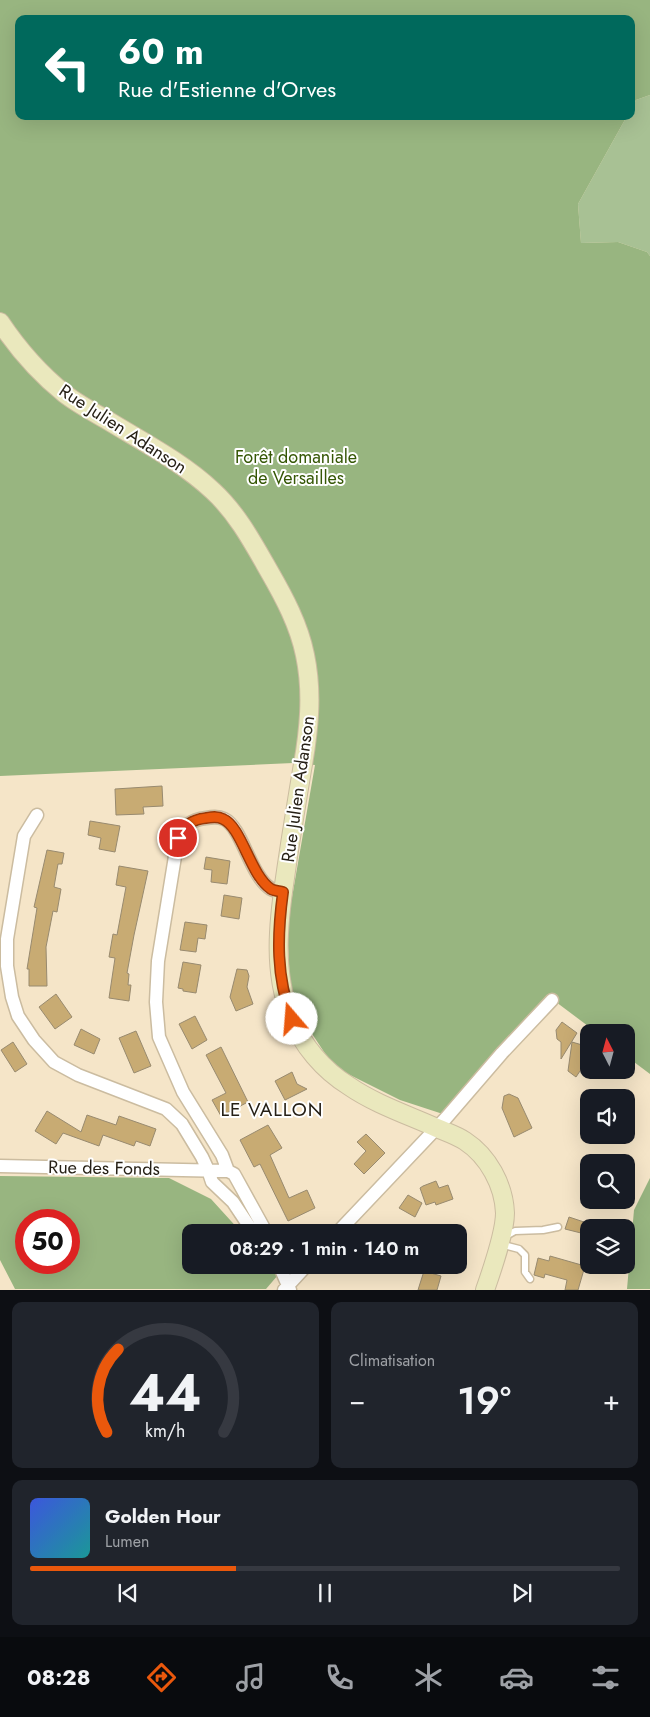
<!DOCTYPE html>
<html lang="fr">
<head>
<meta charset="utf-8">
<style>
  :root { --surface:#171b24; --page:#20242c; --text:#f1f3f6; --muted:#9ea1a6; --line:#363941; --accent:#ea580c }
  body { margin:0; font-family:Jost,sans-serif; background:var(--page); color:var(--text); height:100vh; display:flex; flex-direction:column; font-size:19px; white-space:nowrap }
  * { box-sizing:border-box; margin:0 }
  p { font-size:16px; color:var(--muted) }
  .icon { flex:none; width:28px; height:28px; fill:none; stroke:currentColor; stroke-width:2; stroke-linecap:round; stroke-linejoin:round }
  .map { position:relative; height:1290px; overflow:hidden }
  .panel { display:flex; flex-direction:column; gap:12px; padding:12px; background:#0d0f14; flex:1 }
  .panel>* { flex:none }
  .banner { position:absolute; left:15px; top:15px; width:620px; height:105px; border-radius:10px; box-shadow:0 5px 20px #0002; background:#00695c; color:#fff; overflow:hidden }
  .needle { width:32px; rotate:354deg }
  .controls { position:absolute; left:580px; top:1024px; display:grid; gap:10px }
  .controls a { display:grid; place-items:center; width:55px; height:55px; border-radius:10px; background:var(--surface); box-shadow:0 5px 20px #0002; font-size:25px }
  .speed { position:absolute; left:15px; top:1209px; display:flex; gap:10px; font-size:25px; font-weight:700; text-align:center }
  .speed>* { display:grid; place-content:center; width:65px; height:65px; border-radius:50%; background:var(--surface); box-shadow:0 5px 20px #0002; line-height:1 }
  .speed .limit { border:8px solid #d22; background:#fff; color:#111 }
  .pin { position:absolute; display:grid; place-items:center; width:42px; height:42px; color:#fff; margin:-21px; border:2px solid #fff; border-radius:50%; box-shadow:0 1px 5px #0007 }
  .me { position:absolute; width:55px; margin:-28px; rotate:342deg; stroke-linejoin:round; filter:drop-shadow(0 0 4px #0008) }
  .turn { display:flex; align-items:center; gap:18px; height:105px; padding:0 20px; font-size:22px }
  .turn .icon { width:65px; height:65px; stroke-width:2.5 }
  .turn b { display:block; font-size:35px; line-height:42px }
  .big { font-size:38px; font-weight:600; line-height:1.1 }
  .panel .tile { flex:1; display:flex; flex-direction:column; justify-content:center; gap:8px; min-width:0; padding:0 18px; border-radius:10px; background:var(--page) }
  .panel .dial { align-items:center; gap:0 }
  .dial svg { height:130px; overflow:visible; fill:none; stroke:var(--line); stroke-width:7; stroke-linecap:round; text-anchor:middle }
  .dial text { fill:var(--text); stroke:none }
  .song { display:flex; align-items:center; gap:15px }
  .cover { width:60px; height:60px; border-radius:8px; background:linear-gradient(135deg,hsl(230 70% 55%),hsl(180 70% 35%)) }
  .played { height:5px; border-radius:2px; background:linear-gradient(90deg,var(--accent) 35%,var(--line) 35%) }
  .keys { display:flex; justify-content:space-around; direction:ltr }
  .heat { display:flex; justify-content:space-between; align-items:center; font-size:28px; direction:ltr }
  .panel .tiles { flex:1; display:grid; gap:12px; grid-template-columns:1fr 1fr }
  .tile:last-child { grid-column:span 2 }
  .trip { position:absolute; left:182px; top:1224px; width:285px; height:50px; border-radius:10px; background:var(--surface); box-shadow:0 5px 20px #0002; font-weight:600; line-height:50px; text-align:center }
  .dock { display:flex; height:80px; justify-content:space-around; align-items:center; background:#090b0e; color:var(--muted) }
  .dock .icon { width:35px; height:35px }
  .dock .selected { color:var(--accent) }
  .dock b { font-size:22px; color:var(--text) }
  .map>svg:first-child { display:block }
  .green { fill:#a8c194 }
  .forest { fill:#98b580; fill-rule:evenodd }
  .building { fill:#c8ab73; stroke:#988a6f }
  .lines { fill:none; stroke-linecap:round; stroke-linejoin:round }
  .lane-casing { stroke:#cbbca0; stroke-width:9 }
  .street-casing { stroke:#cbbca0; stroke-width:15 }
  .secondary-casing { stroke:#cbbca0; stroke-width:20 }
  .lane { stroke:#fff; stroke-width:6 }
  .street { stroke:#fff; stroke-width:12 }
  .secondary { stroke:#eae8bd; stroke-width:18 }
  .route-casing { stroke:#983908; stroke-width:12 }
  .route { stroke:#ea580c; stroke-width:9 }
  .labels { text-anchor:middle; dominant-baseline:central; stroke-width:4; stroke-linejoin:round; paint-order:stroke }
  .street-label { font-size:18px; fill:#262016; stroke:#fff }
  .park-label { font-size:18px; fill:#355705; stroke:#fff }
  .neighbourhood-label { font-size:19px; letter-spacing:1px; fill:#262016; stroke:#fff }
</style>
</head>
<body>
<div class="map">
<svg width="650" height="1290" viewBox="0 0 650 1290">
  <rect width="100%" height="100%" fill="#f5e5c8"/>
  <path class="green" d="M 650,95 L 650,256 L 647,252 L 618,242 L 581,243 L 578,204 L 627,116 L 631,116 L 631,109 L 636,100 Z"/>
  <path class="forest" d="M 0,0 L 650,0 L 650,95 L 636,100 L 631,109 L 631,19 L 19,19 L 19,116 L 627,116 L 578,204 L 581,243 L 618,242 L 647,252 L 650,256 L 650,1074 L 626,1056 L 626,1032 L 596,1032 L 548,996 L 449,1116 L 400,1100 L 334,1067 L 291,1002 L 287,926 L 315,765 L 293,763 L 0,776 Z
    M 0,1176 L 169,1178 L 211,1199 L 241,1232 L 191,1232 L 191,1265 L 269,1265 L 278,1275 L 266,1289 L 15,1289 L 0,1260 ZM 26,1220 L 69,1220 L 69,1262 L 26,1262 Z
    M 650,1178 L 650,1289 L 627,1289 L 634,1210 Z"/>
  <path class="building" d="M 162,786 L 163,806 L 143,807 L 144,814 L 116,815 L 115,789 Z
    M 90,821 L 120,826 L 115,852 L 99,849 L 101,838 L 88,835 Z
    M 47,850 L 64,853 L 62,864 L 58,864 L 54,887 L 61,889 L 57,912 L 53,911 L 46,947 L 47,986 L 29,986 L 29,969 L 27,969 L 37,908 L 34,907 Z
    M 206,857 L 230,861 L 227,884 L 211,882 L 212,870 L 204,869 Z
    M 119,866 L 148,871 L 134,935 L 127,973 L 129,974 L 128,985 L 131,985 L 129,1001 L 109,998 L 115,958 L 109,957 L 113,934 L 117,935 L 126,887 L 116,885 Z
    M 224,895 L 242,898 L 239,919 L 221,916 Z
    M 185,922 L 207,925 L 205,939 L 198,938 L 196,952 L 180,950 Z
    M 183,962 L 201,965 L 196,993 L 183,991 L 183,989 L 178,988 Z
    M 237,969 L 247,970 L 249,976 L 247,987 L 253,1004 L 236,1011 L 230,997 Z
    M 56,994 L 72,1017 L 55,1029 L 39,1007 Z
    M 195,1016 L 207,1040 L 192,1049 L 179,1024 Z
    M 562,1022 L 577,1033 L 561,1059 L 561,1042 L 557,1039 L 556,1030 Z
    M 81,1029 L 100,1039 L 94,1054 L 74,1045 Z
    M 136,1031 L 151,1066 L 134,1073 L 119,1038 Z
    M 13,1042 L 27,1064 L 15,1072 L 1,1050 Z
    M 572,1042 L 589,1047 L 589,1067 L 580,1071 L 576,1077 L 568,1071 Z
    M 221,1047 L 248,1102 L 221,1116 L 212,1100 L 226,1093 L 206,1055 Z
    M 292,1072 L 297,1084 L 307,1089 L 285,1100 L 275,1081 Z
    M 509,1094 L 518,1098 L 532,1128 L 514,1137 L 502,1108 L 504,1096 Z
    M 47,1111 L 81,1132 L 87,1115 L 116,1125 L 119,1116 L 156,1129 L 150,1146 L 136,1141 L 134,1146 L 103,1135 L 99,1146 L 63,1133 L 56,1144 L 35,1131 Z
    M 268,1125 L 282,1148 L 270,1155 L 289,1198 L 307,1190 L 315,1208 L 288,1221 L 260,1164 L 254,1167 L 240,1140 Z
    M 366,1134 L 385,1153 L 364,1174 L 354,1164 L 366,1151 L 357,1142 Z
    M 436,1181 L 439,1188 L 448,1185 L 453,1199 L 436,1205 L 435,1202 L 426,1205 L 420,1188 L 423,1186 Z
    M 408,1195 L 422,1203 L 415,1217 L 399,1208 Z
    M 569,1217 L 584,1222 L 581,1233 L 565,1229 Z
    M 550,1256 L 585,1266 L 578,1290 L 565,1290 L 567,1280 L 545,1274 L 544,1278 L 534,1275 L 538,1258 L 549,1261 Z
    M 424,1271 L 441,1276 L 437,1290 L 418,1290 Z"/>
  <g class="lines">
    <defs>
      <path id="lane" d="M 506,1236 L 515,1231 L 543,1230 L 558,1227
        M 500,1244 L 519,1249 L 525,1255 L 525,1272 L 530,1279"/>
      <path id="street" d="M 37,815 L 24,836 L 7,939 L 7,966 L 12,997 L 18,1016 L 34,1040 L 54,1062 L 78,1075 L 166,1109 L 182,1124 L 202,1157 L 208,1170 L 212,1182 L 233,1202 L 253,1232
        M 0,1166 L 228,1171 L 234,1174 L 266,1232
        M 228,1171 L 222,1155 L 183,1092 L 159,1037 L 156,1002 L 158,961 L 178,838 C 183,828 188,822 200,819 C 208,818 216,815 224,819 C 242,827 250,876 271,889 C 274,891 280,891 283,892
        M 338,1232 L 446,1118 L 502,1053 L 552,1000
        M 279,1265 L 290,1290
        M 284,1290 L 307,1265"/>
      <path id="secondary" d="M 0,322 C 18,349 40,374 65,394 C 78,404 93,412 107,420 C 143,442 182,462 213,491 C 237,513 253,543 269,571 C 284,597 299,625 305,655 C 313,693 309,731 302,770 C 296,806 290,842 285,878 C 278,924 273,973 291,1017 C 302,1045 323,1070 349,1086 C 375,1104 408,1115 437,1128 C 446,1132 456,1135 465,1141 C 488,1156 504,1185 505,1213 C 505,1233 492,1270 485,1290"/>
    </defs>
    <use href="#lane" class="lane-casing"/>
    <use href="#street" class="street-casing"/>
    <use href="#secondary" class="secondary-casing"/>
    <use href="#lane" class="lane"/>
    <use href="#street" class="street"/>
    <use href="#secondary" class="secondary"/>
  </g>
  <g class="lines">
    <defs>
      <path id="route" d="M 178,838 C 183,828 188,822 200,819 C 208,818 216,815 223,819 C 242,827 250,875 271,889 C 274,891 279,891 283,892 C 277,936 276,977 292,1019"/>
    </defs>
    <use href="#route" class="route-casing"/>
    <use href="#route" class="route"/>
  </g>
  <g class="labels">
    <g class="street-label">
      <text transform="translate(123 429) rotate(33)">Rue Julien Adanson</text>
      <text transform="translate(298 789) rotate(-82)">Rue Julien Adanson</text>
      <text transform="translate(104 1168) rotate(1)">Rue des Fonds</text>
    </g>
    <g class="park-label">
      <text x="296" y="457">Forêt domaniale<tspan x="296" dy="21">de Versailles</tspan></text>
    </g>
    <g class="neighbourhood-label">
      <text x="272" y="1109">LE VALLON</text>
    </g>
  </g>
</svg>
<div class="controls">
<a><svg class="needle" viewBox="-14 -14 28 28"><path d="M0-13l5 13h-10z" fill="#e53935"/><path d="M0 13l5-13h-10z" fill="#9ea1a6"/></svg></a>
<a><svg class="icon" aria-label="sound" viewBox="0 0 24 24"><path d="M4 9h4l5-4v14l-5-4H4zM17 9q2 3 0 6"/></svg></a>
<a><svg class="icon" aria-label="search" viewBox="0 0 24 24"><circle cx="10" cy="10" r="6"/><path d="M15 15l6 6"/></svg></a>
<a><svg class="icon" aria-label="layers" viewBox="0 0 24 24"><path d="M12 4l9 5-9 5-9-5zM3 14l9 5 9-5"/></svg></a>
</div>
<div class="speed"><div class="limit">50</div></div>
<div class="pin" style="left:178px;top:838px;background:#d93025"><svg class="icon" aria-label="arrive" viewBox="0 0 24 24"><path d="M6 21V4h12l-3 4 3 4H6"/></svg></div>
<svg class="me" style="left:292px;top:1019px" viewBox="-20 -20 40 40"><circle r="19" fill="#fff"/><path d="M0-13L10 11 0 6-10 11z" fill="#ea580c"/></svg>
<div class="trip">08:29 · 1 min · 140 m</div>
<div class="banner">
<div class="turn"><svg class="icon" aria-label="left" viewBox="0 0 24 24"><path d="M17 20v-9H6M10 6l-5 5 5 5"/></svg><div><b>60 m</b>Rue d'Estienne d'Orves</div></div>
</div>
</div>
<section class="panel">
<div class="tiles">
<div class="tile dial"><svg viewBox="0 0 100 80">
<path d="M14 69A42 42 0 1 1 86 69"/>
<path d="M14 69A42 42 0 0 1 21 18" stroke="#ea580c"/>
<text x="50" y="56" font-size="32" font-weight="700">44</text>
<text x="50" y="72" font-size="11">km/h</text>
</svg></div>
<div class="tile"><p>Climatisation</p>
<div class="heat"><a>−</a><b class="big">19°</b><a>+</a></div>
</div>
<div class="tile">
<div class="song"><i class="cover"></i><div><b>Golden Hour</b><p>Lumen</p></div></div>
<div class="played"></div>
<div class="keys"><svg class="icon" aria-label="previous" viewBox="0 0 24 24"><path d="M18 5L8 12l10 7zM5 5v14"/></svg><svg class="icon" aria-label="pause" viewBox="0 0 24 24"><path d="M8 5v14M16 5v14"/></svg><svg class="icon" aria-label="next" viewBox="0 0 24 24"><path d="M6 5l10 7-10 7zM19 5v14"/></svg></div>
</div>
</div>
</section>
<nav class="dock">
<b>08:28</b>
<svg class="icon selected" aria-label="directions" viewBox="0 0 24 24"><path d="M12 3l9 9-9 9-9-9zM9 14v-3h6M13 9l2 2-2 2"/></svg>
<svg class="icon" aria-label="music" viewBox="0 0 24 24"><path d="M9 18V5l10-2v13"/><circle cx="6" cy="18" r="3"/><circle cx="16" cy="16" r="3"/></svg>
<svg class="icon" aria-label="phone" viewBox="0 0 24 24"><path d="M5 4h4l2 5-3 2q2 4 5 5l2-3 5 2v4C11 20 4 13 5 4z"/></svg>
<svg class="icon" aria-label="climate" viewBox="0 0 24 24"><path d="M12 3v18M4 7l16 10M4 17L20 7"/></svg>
<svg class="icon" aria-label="car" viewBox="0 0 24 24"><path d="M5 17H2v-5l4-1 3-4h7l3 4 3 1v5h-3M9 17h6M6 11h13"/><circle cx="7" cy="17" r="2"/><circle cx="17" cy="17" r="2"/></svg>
<svg class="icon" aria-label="filters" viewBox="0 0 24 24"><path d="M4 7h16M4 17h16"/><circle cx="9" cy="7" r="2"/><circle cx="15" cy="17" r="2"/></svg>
</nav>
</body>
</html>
